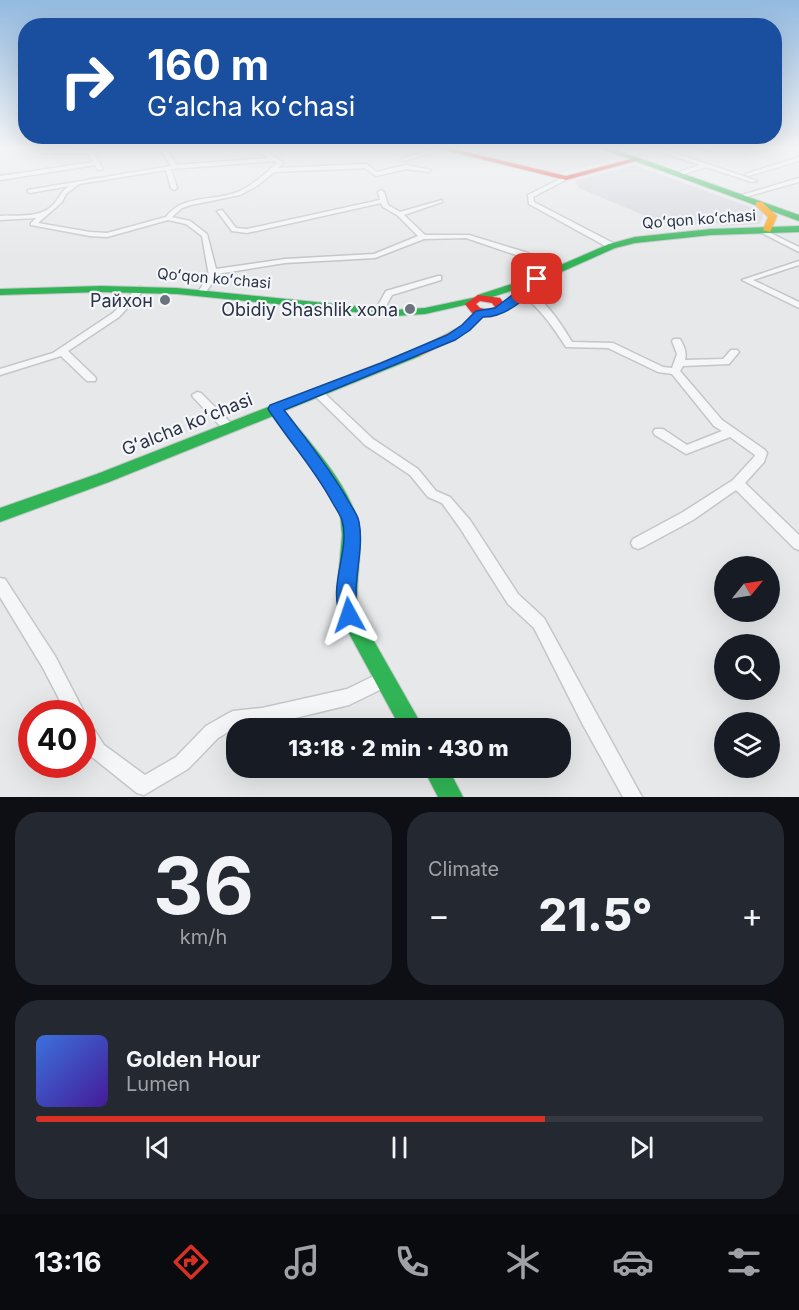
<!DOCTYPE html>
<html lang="en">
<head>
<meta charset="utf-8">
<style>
  :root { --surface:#171b24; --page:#242831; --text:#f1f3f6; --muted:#9ea1a6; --line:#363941; --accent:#d93025 }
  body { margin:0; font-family:Inter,sans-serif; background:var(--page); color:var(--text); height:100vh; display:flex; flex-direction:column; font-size:22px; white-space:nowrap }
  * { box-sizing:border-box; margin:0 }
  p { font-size:20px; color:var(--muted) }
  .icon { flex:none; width:33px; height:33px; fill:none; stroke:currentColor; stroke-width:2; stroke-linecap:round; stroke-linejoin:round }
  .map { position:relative; height:797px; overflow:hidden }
  .side { display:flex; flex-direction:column; gap:15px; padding:15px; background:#0d0f14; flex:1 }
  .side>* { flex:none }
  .top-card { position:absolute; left:18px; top:18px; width:764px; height:126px; border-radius:24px; box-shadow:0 6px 24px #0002; background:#1a4fa0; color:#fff; overflow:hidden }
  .needle { width:39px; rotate:60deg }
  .tools { position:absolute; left:714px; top:556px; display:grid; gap:12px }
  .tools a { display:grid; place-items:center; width:66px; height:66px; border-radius:50%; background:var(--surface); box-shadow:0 6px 24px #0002; font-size:30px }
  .speed { position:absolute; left:18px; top:700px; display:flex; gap:12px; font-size:30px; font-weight:700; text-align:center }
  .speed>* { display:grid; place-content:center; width:78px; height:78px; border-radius:50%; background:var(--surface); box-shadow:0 6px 24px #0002; line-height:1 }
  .speed .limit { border:9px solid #d22; background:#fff; color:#111 }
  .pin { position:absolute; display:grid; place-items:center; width:51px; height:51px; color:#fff; margin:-26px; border-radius:12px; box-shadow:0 3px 9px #0006 }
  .me { position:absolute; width:66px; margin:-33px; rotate:355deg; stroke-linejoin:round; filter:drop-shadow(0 0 4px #0008) }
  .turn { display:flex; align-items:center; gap:21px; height:126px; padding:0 30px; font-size:27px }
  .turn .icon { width:78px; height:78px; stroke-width:2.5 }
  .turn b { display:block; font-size:42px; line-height:51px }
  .big { font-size:45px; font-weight:800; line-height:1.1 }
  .side .card { flex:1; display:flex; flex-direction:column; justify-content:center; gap:9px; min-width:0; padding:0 21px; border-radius:24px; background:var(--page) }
  .side .dial { align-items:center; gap:0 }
  .dial b { font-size:78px; line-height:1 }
  .song { display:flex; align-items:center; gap:18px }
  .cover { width:72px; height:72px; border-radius:9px; background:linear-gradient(135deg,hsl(220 70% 55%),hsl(260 70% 35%)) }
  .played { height:6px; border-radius:3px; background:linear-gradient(90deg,var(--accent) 70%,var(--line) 70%) }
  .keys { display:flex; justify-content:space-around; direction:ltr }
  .heat { display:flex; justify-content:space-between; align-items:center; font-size:33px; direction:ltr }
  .side .tiles { flex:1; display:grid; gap:15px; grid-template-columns:1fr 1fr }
  .card:last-child { grid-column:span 2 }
  .trip { position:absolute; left:226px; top:718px; width:345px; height:60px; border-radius:24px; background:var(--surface); box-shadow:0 6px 24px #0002; font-weight:800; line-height:60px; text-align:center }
  .menu { display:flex; height:96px; justify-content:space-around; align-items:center; background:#090b0e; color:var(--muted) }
  .menu .icon { width:42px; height:42px }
  .menu .on { color:var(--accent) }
  .menu b { font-size:27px; color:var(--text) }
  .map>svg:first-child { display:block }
  .built { fill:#d4d7dd }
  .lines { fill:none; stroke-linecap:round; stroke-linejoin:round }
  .street-casing { stroke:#c4c6c8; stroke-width:3 }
  .fast-casing { stroke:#c4c6c8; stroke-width:2 }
  .slow-casing { stroke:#c4c6c8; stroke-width:2 }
  .jam-casing { stroke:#c4c6c8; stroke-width:2 }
  .street { fill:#f5f6f7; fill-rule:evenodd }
  .fast { fill:#30b455; fill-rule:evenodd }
  .slow { fill:#ff9f0a; fill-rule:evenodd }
  .jam { fill:#e5322d; fill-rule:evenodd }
  .route { fill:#1a73e8; stroke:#114b97; stroke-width:1.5 }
  .poi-dot { fill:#6c737f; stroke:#f4f6f9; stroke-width:2 }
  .labels { text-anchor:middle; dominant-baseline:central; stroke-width:4.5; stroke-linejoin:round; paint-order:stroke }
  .far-street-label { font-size:15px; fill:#2b3445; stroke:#f4f6f9 }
  .poi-label { font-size:18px; fill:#2b3445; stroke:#f4f6f9; text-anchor:end }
  .street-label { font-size:18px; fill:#2b3445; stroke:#f4f6f9 }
</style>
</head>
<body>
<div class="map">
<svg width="799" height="797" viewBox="0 0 799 797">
  <rect width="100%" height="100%" fill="#e6e8ea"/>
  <path class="built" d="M 466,147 L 587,147 L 618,159 L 558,174 L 485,157 Z
    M 634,165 L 756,209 L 763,212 L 763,219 L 759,224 L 724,226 L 708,220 L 694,225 L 662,223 L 579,188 L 575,182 L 581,179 Z"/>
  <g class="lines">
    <defs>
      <path id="street" d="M 54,147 L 60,147 L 58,149 L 92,150 L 103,169 L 98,170 L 95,165 L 0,180 L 0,176 L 93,162 L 88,153 L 41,153 L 38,151 L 52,149 Z
        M 159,147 L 164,147 L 177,165 L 269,158 L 253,147 L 259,147 L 283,162 L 283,164 L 278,168 L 366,164 L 377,172 L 406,165 L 431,170 L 428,172 L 406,169 L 376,176 L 365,168 L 274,172 L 257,186 L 240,195 L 191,205 L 182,208 L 172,217 L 190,221 L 207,234 L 216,269 L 285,259 L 374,254 L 418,236 L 397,215 L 383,207 L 381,203 L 247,233 L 232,231 L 217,211 L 222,210 L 236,228 L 247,229 L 380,200 L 378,192 L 381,190 L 384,192 L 388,205 L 400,212 L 442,200 L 442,202 L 404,215 L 425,235 L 469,235 L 528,253 L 562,269 L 558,271 L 555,271 L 522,257 L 466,238 L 424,239 L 375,258 L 285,263 L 217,274 L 217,276 L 204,295 L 201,295 L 197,293 L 209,276 L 202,236 L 186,224 L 168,220 L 107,237 L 90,236 L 31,225 L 31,223 L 36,218 L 0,220 L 0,216 C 20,215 45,219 57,200 C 62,193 63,190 69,186 L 30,193 L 28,192 L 28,190 L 171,166 ZM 274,161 L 277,163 C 265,174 251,187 235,193 C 212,201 182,195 166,217 L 107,233 L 90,232 L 38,223 L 62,202 L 66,194 L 79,184 L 166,170 L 171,188 L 174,190 L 177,188 L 171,169 Z
        M 439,147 L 441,150 L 404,161 L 401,159 Z
        M 616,147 C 623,147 630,151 637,151 C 645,150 651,147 658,147 L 757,181 L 752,182 L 706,167 L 681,175 L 678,173 L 679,172 L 700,165 L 655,150 L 630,156 L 627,154 L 629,153 Z
        M 696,147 L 728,147 L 717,152 Z
        M 799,157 L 799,161 L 748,176 L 745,174 Z
        M 564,177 L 569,178 L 533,197 L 534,202 L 615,244 L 615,248 L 609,248 L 529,204 L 528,195 Z
        M 799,178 L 799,182 L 745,197 L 742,195 Z
        M 760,228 L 799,247 L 799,252 L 758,231 L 758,229 Z
        M 799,261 L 799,265 L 753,280 L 799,302 L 799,308 L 742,280 Z
        M 438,276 L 441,276 L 441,280 L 392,295 L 382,313 L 376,313 L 375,311 L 386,291 Z
        M 138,287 L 141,287 L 145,289 L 119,317 L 68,351 L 95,377 L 96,379 L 95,381 L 87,381 L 61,356 L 0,375 L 0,369 L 53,353 L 113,313 Z
        M 520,290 C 540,289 563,327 572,342 L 613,343 L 663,367 L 672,368 L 677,354 L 672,341 L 674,339 L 680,339 C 684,346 687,352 685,360 L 723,359 L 731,350 L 737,350 L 739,352 L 729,364 L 683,366 L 680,371 L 722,420 L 765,450 L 767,453 L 764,462 L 745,483 L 799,535 L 799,550 L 794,548 L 736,490 L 693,520 L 643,547 L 638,549 L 633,547 L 631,543 L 633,539 L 683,512 L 733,480 L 754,457 L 755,455 L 730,437 L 686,454 L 655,435 L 653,432 L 655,429 L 663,429 L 687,445 L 722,431 L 714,426 L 672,374 L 658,372 L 608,348 L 566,347 C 552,326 541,308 520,294 Z
        M 317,389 L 321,390 L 373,439 L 418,469 L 436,491 L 450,497 L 470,520 L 518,594 L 544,618 L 642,797 L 623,797 L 583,725 L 534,628 L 508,604 L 460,528 L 442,503 L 428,497 L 410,475 L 365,445 L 313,394 L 312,392 L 313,390 Z
        M 197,392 L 201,393 L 232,424 L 234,427 L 232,430 L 224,430 L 193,397 L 192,395 Z
        M 0,578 L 5,579 L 55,656 L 82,708 L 85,714 L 83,718 L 88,720 L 104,745 L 145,775 L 176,757 L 206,726 L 227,714 L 233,711 L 262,708 L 347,689 L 384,671 L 390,673 L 392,679 L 390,685 L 349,705 L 262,726 L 235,728 L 218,738 L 188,769 L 144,795 L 137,793 L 92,757 L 82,743 L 82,714 L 67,714 L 43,668 L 0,597 Z"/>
      <path id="fast" d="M 597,147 L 608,147 L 799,215 L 799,221 Z
        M 799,226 L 799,232 L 711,235 L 635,243 L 615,248 L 541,281 L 486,299 L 479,299 L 478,302 L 425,314 L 394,316 L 177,294 L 101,292 L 0,295 L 0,289 L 101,286 L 177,288 L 394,310 L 425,308 L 477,297 L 478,295 L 533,277 L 609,244 L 635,237 L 711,229 Z
        M 416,349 L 420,350 L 422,353 L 420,356 L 284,411 C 310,442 358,494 360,535 C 361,562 355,586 358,613 L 424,729 L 401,729 L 339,615 L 337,592 L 342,535 L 340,513 L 314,468 L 273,416 L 109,482 L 0,522 L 0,508 L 97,474 Z
        M 423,768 L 448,768 L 463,797 L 438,797 Z"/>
      <path id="slow" d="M 756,202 L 762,202 L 777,216 L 770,232 L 763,230 L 768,217 L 756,206 Z
        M 480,310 L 486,313 L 470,330 L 420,356 L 412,356 L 410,353 L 462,326 L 476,311 Z"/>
      <path id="jam" d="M 432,147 L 445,147 L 566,176 L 635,158 L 639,160 L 566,180 Z
        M 478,295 L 500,298 L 507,308 L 491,317 L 472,313 L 465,304 ZM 480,301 L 492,303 L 495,307 L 489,310 L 480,308 L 476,304 Z"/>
    </defs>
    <use href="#street" class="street-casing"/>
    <use href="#fast" class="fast-casing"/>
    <use href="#slow" class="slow-casing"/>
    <use href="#jam" class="jam-casing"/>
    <use href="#street" class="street"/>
    <use href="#fast" class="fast"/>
    <use href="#slow" class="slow"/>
    <use href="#jam" class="jam"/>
  </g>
  <linearGradient id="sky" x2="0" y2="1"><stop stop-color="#93bae0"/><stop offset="0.57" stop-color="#f4f5f6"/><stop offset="1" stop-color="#f4f5f6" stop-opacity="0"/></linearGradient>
  <rect width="799" height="259" fill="url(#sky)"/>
  <path class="route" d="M 537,276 L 543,279 C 531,296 505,318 483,317 L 470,330 L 455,340 L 284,410 C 306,439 328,466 346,497 C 350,505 358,514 359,522 C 365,553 350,584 359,615 L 356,621 L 349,624 L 342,621 C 326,585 351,552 342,520 C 340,514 334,506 331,500 C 313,467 288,440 268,409 L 270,405 L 381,363 L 447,335 L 462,325 L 476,311 L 495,308 Z"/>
  <g class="poi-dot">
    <circle cx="165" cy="300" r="6"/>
    <circle cx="410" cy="309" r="6"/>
  </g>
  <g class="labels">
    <g class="far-street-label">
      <text transform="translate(699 219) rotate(-4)">Qoʻqon koʻchasi</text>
      <text transform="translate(214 278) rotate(5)">Qoʻqon koʻchasi</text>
    </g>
    <g class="poi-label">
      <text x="153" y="300">Райхон</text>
      <text x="398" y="309">Obidiy Shashlik xona</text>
    </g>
    <g class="street-label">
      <text transform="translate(187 424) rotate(-22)">Gʻalcha koʻchasi</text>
    </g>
  </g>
</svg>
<div class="tools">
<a><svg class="needle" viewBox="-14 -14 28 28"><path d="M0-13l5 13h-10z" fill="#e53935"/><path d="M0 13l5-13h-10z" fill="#9ea1a6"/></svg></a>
<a><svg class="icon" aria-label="search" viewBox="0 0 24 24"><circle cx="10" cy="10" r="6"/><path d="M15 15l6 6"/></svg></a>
<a><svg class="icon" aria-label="layers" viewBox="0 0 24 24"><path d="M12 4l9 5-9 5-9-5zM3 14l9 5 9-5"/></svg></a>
</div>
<div class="speed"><div class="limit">40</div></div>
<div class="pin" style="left:537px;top:279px;background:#d93025"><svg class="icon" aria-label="arrive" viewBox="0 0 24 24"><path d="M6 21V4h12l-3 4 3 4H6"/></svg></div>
<svg class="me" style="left:349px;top:615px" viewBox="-20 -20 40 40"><path d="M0-17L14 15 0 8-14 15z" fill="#1a73e8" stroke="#fff" stroke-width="4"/></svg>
<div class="trip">13:18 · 2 min · 430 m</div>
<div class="top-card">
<div class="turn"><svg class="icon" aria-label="right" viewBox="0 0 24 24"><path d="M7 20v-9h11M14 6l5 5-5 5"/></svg><div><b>160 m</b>Gʻalcha koʻchasi</div></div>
</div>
</div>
<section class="side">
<div class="tiles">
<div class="card dial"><b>36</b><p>km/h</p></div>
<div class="card"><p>Climate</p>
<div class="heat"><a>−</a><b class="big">21.5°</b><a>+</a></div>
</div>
<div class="card">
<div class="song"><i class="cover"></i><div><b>Golden Hour</b><p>Lumen</p></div></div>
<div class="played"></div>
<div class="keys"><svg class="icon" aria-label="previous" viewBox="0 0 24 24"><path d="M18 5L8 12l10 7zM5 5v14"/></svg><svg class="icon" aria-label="pause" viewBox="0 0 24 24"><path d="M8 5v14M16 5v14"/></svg><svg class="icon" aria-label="next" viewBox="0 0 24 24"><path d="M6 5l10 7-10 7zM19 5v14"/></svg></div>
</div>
</div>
</section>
<nav class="menu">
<b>13:16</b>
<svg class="icon on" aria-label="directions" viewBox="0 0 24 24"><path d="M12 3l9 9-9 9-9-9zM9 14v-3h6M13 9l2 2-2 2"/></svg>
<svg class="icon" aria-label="music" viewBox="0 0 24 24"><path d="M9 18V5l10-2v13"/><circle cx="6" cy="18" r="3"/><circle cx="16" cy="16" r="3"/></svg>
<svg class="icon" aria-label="phone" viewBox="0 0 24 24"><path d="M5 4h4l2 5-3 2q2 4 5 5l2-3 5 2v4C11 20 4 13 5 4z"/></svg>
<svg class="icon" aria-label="climate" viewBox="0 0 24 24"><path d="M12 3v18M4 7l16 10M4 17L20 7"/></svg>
<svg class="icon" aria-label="car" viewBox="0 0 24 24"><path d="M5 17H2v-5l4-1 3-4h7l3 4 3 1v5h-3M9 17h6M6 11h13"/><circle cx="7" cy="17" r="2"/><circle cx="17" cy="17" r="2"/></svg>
<svg class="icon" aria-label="filters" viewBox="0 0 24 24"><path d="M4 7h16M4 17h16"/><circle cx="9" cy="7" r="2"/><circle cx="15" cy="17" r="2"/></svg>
</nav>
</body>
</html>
